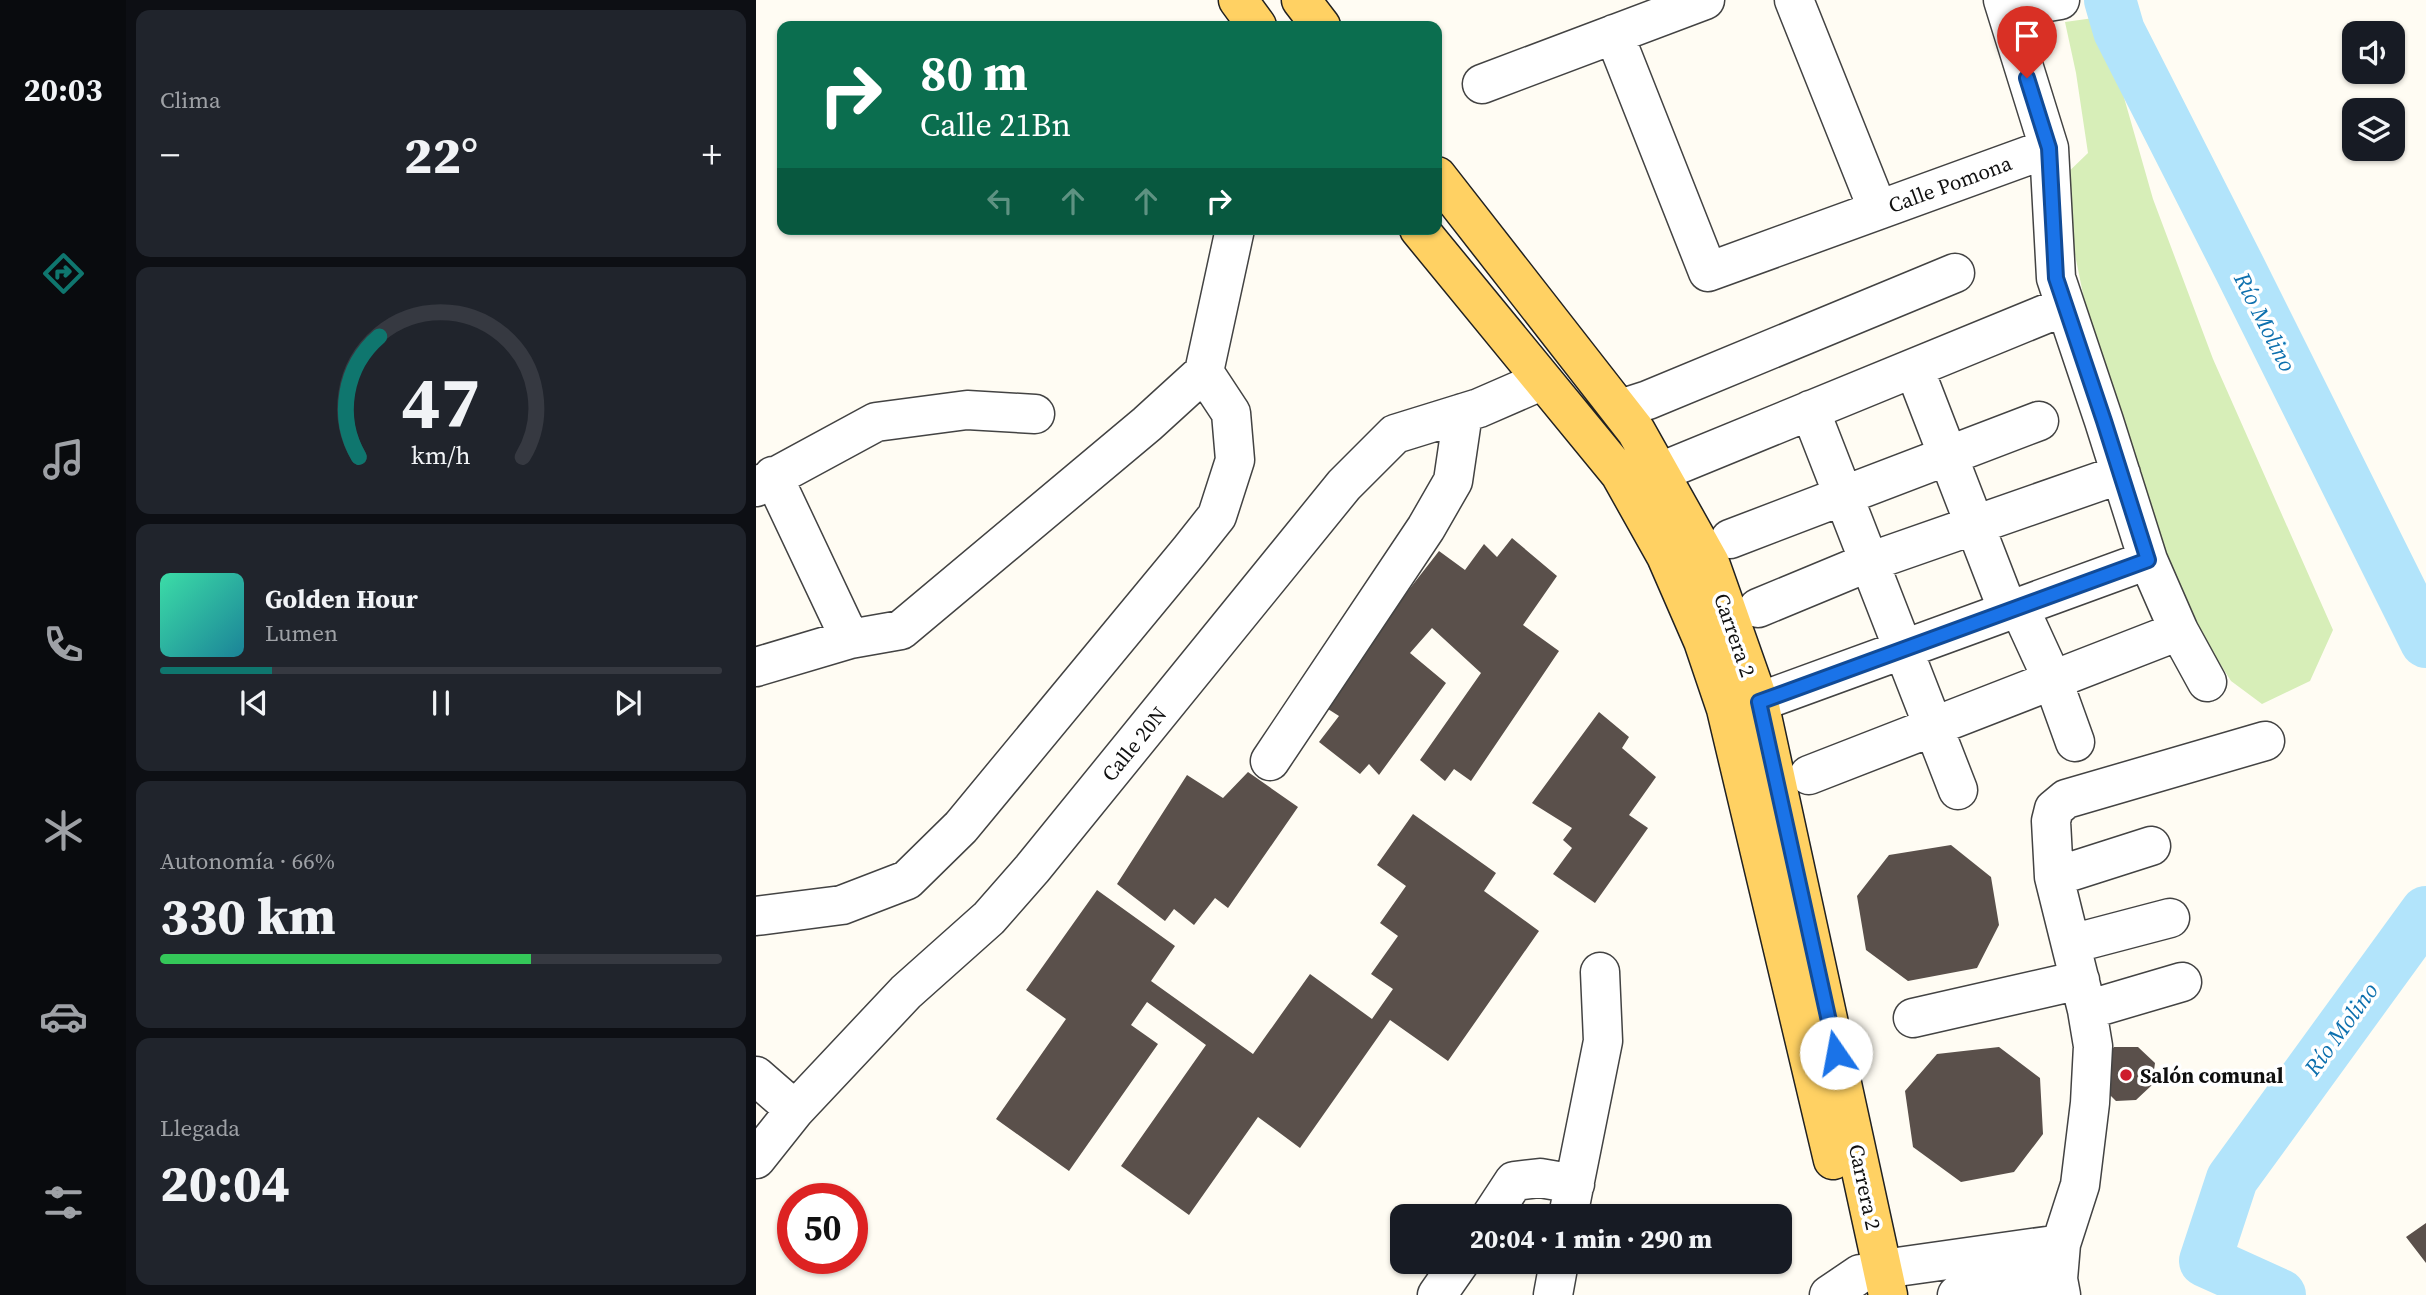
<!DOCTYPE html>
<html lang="es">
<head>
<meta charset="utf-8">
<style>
  :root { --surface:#171b24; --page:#20242c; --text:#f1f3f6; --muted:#9ea1a6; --line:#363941; --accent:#0f766e }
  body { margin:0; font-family:"Source Serif 4",serif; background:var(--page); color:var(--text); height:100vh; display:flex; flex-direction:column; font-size:26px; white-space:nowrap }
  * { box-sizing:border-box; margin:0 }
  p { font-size:23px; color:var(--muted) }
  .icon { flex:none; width:38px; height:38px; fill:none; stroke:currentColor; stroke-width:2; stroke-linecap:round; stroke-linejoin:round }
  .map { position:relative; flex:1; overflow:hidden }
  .side { display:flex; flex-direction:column; gap:10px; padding:10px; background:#0d0f14; width:630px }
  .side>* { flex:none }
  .top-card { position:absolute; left:21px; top:21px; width:665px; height:214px; border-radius:14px; box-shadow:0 2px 5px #0004; background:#0b6e4f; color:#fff; overflow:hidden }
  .buttons { position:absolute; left:1586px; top:21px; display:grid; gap:14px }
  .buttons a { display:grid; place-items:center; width:63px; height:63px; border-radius:14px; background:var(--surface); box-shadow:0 2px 5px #0004; font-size:35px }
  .speed { position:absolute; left:21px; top:1183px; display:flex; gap:14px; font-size:35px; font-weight:700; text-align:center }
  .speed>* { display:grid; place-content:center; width:91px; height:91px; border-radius:50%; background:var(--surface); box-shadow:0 2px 5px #0004; line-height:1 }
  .speed .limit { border:10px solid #d22; background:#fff; color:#111 }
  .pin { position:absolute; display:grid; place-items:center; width:60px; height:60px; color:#fff; margin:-72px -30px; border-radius:50% 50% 50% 0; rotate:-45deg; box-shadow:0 0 7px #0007 }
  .pin .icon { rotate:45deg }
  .me { position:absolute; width:77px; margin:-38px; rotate:348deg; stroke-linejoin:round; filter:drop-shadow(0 0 5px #0008) }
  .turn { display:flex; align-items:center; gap:24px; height:147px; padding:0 28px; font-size:32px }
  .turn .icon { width:91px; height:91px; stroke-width:2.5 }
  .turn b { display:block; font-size:49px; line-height:60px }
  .lanes { display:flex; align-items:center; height:66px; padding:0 28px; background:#0003; justify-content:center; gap:35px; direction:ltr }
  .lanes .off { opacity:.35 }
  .big { font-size:52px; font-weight:800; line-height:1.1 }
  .side .card { flex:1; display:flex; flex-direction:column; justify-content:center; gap:10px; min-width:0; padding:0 24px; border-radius:14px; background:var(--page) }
  .side .dial { align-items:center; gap:0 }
  .dial svg { height:182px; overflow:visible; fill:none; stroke:var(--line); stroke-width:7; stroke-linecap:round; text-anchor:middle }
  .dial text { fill:var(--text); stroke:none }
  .song { display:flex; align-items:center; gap:21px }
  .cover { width:84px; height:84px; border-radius:10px; background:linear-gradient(135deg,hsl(160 70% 55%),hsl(190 70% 35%)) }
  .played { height:7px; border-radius:4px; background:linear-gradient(90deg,var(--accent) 20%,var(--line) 20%) }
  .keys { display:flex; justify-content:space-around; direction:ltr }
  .heat { display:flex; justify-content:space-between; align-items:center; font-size:38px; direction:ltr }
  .charge { height:10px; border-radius:5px; background:linear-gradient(90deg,#34c759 66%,var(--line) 0) }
  .trip { position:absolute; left:634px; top:1204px; width:402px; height:70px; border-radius:14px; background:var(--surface); box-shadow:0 2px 5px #0004; font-weight:800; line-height:70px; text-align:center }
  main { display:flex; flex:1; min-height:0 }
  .dock { display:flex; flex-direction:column; width:126px; justify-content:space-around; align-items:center; background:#090b0e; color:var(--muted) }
  .dock .icon { width:49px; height:49px }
  .dock .selected { color:var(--accent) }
  .dock b { font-size:32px; color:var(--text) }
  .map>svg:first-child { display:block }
  .green { fill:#d7eeb8 }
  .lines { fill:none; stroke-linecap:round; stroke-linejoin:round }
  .river { stroke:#b2e4fb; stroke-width:52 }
  .building { fill:#5a504b }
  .minor-casing { stroke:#434343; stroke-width:41 }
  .major-casing { stroke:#212121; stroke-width:41 }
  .minor { stroke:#fff; stroke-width:38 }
  .major { stroke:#ffd163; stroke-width:38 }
  .route-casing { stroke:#114b97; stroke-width:18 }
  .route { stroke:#1a73e8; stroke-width:12 }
  .poi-dot { fill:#cd1b2c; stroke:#fff; stroke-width:2.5 }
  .labels { text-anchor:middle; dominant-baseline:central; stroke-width:7; stroke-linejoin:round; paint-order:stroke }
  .street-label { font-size:21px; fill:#101010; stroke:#fff }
  .poi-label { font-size:21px; font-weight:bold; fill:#101010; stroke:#fff; text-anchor:start }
  .water-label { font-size:23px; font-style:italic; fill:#0d70ae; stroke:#fff }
</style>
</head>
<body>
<main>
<nav class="dock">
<b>20:03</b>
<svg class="icon selected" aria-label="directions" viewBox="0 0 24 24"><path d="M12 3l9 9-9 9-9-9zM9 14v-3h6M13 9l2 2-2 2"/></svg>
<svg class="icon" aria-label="music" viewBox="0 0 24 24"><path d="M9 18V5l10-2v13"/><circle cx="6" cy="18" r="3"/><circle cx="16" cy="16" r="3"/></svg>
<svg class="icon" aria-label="phone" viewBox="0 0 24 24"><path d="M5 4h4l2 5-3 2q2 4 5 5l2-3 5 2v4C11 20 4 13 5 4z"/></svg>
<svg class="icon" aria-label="climate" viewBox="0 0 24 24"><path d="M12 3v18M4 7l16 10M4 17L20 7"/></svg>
<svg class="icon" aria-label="car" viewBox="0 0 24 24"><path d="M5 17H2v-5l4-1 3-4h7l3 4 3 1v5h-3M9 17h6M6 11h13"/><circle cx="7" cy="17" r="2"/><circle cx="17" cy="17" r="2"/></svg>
<svg class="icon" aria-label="filters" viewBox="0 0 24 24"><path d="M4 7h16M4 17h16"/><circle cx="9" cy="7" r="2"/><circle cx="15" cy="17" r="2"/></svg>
</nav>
<section class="side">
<div class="card"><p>Clima</p>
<div class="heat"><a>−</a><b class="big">22°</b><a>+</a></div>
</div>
<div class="card dial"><svg viewBox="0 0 100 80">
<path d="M14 69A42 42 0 1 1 86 69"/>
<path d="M14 69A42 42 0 0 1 23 16" stroke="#0f766e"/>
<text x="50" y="56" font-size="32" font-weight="700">47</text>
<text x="50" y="72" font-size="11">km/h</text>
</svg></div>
<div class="card">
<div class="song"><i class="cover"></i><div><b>Golden Hour</b><p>Lumen</p></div></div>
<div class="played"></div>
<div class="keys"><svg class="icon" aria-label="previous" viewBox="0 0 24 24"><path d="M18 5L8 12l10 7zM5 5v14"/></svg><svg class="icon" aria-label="pause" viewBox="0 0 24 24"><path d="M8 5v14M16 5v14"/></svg><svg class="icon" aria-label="next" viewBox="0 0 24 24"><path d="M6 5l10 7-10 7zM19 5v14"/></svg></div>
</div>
<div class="card"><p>Autonomía · 66%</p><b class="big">330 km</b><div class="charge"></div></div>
<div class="card"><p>Llegada</p><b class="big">20:04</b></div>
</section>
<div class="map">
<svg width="1670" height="1295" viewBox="0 0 1670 1295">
  <rect width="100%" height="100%" fill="#fffcf3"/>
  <path class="green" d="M 1345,17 L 1397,199 L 1457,359 L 1577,630 L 1554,681 L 1506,704 L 1475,681 L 1461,659 L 1441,625 L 1404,544 L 1332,319 L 1304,180 L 1332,153 L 1320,73 L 1309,22 Z"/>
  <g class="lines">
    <path class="river" d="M 1354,0 L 1363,31 L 1484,269 L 1670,642
      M 1524,1295 L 1449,1261 L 1476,1179 L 1670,912"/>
  </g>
  <path class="building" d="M 756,538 L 801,576 L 767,625 L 803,651 L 715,781 L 698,769 L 689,781 L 664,760 L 725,673 L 676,628 L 654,653 L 690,683 L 623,775 L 613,764 L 604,774 L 563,742 L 583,716 L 564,704 L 683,551 L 709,570 L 728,544 L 741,557 Z
    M 843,712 L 873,737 L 866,748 L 900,777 L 873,815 L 892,828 L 839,903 L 797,874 L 816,848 L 807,840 L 816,828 L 776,803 Z
    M 492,772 L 542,807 L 472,908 L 459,898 L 438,925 L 418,909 L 409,921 L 361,884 L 431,775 L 467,798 Z
    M 657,814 L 740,873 L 728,891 L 783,931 L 692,1061 L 634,1020 L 544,1148 L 502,1117 L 433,1215 L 365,1166 L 450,1045 L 391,1002 L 375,1025 L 402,1044 L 313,1171 L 240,1119 L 310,1019 L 270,990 L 341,890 L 419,946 L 395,981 L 497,1054 L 554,974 L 616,1019 L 637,989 L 615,974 L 642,936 L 624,923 L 650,886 L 621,865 Z
    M 1195,845 L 1235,877 L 1243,925 L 1221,968 L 1152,981 L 1110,950 L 1101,896 L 1133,855 Z
    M 1243,1047 L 1284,1078 L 1287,1134 L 1258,1172 L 1205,1182 L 1157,1147 L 1149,1091 L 1181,1054 Z
    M 1358,1047 L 1382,1047 L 1399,1063 L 1396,1085 L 1380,1100 L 1360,1101 L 1345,1086 L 1343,1066 Z
    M 1670,1223 L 1670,1263 L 1650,1237 Z"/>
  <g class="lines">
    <defs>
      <path id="minor" d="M 1038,0 L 1122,210
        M 1247,0 L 1293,148 L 1300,278 L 1348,421 L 1392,560 L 1423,631 L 1451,682
        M 1250,9 L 1304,0
        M 858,34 L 952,272 L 1293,148
        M 726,84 L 949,0
        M 1158,368 L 1252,611
        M 864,409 L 892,400 L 1199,273
        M 1054,410 L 1202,790
        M 904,472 L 1309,306
        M 17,476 L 94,639
        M 0,487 L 120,422 L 211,410 L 279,414
        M 974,539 L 1283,421
        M 1263,607 L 1297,681 L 1319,742
        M 1002,608 L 1113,562 L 1365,474
        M 0,667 L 94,639 L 145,630 L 391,424 L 448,372 L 479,229
        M 1003,702 L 1392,560
        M 514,761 L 670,528 L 697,481 L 707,413
        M 1053,775 L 1423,631
        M 1298,877 L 1395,846
        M 0,916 L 86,905 L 151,880 L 205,827 L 434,550 L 461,516 L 479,460 L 475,413 L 448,372
        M 1315,944 L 1414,918
        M 1331,1010 L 1426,982
        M 1157,1018 L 1324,980
        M 0,1076 L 39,1110
        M 0,1159 L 39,1110 L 150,992 L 233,918 L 276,869 L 588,485 L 639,434 L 723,408 L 785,381
        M 735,1216 L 758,1181 L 784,1178 L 819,1184
        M 812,1216 L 847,1041 L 844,972
        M 1127,1269 L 1305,1244
        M 681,1295 L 704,1262
        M 797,1295 L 803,1262
        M 1073,1295 L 1104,1274
        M 1201,1295 L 1302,1279
        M 1305,1295 L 1302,1279 L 1305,1244 L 1324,1185 L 1334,1103 L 1337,1046 L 1331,1010 L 1298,877 L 1295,821 L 1298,809 L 1310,799 L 1509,741"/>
      <path id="major" d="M 482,0 L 501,26
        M 545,0 L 565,26
        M 681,176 L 880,431 L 954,563 L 1003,702 L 1132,1295
        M 663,229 L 864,474 L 910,556 L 947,641 L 970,709 L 1077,1160"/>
    </defs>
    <use href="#minor" class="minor-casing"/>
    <use href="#major" class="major-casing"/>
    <use href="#minor" class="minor"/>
    <use href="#major" class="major"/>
  </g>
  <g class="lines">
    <defs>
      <path id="route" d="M 1080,1053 L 1003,702 L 1392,560 L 1348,421 L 1300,278 L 1293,148 L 1271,78"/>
    </defs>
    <use href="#route" class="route-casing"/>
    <use href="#route" class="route"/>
  </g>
  <circle class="poi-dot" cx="1370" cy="1075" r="7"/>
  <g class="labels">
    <g class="street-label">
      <text transform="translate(1194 184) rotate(-20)">Calle Pomona</text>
      <text transform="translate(979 635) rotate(71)">Carrera 2</text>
      <text transform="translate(378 744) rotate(-51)">Calle 20N</text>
      <text transform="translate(1109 1187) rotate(78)">Carrera 2</text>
    </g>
    <g class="poi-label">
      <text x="1384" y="1075">Salón comunal</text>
    </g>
    <g class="water-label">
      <text transform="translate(1509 322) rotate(63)">Río Molino</text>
      <text transform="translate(1585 1029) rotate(-54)">Río Molino</text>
    </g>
  </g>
</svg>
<div class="buttons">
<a><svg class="icon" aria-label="sound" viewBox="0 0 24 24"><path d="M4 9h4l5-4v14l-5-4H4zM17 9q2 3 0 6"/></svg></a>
<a><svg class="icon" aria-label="layers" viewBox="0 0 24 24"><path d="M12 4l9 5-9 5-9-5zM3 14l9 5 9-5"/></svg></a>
</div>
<div class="speed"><div class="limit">50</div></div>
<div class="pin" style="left:1271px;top:78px;background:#d93025"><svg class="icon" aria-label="arrive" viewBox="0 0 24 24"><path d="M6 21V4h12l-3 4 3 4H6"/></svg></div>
<svg class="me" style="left:1080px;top:1053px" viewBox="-20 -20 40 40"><circle r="19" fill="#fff"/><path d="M0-13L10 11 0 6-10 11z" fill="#1a73e8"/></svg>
<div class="trip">20:04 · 1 min · 290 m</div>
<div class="top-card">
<div class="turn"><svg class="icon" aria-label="right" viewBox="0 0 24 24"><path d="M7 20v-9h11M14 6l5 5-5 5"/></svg><div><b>80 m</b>Calle 21Bn</div></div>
<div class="lanes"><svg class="icon off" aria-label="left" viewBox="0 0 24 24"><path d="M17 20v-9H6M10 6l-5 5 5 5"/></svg><svg class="icon off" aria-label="ahead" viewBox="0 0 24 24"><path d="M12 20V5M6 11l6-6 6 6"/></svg><svg class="icon off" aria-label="ahead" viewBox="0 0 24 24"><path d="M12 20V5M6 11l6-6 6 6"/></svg><svg class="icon" aria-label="right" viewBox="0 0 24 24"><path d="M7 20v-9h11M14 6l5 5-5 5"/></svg></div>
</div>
</div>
</main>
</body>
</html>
